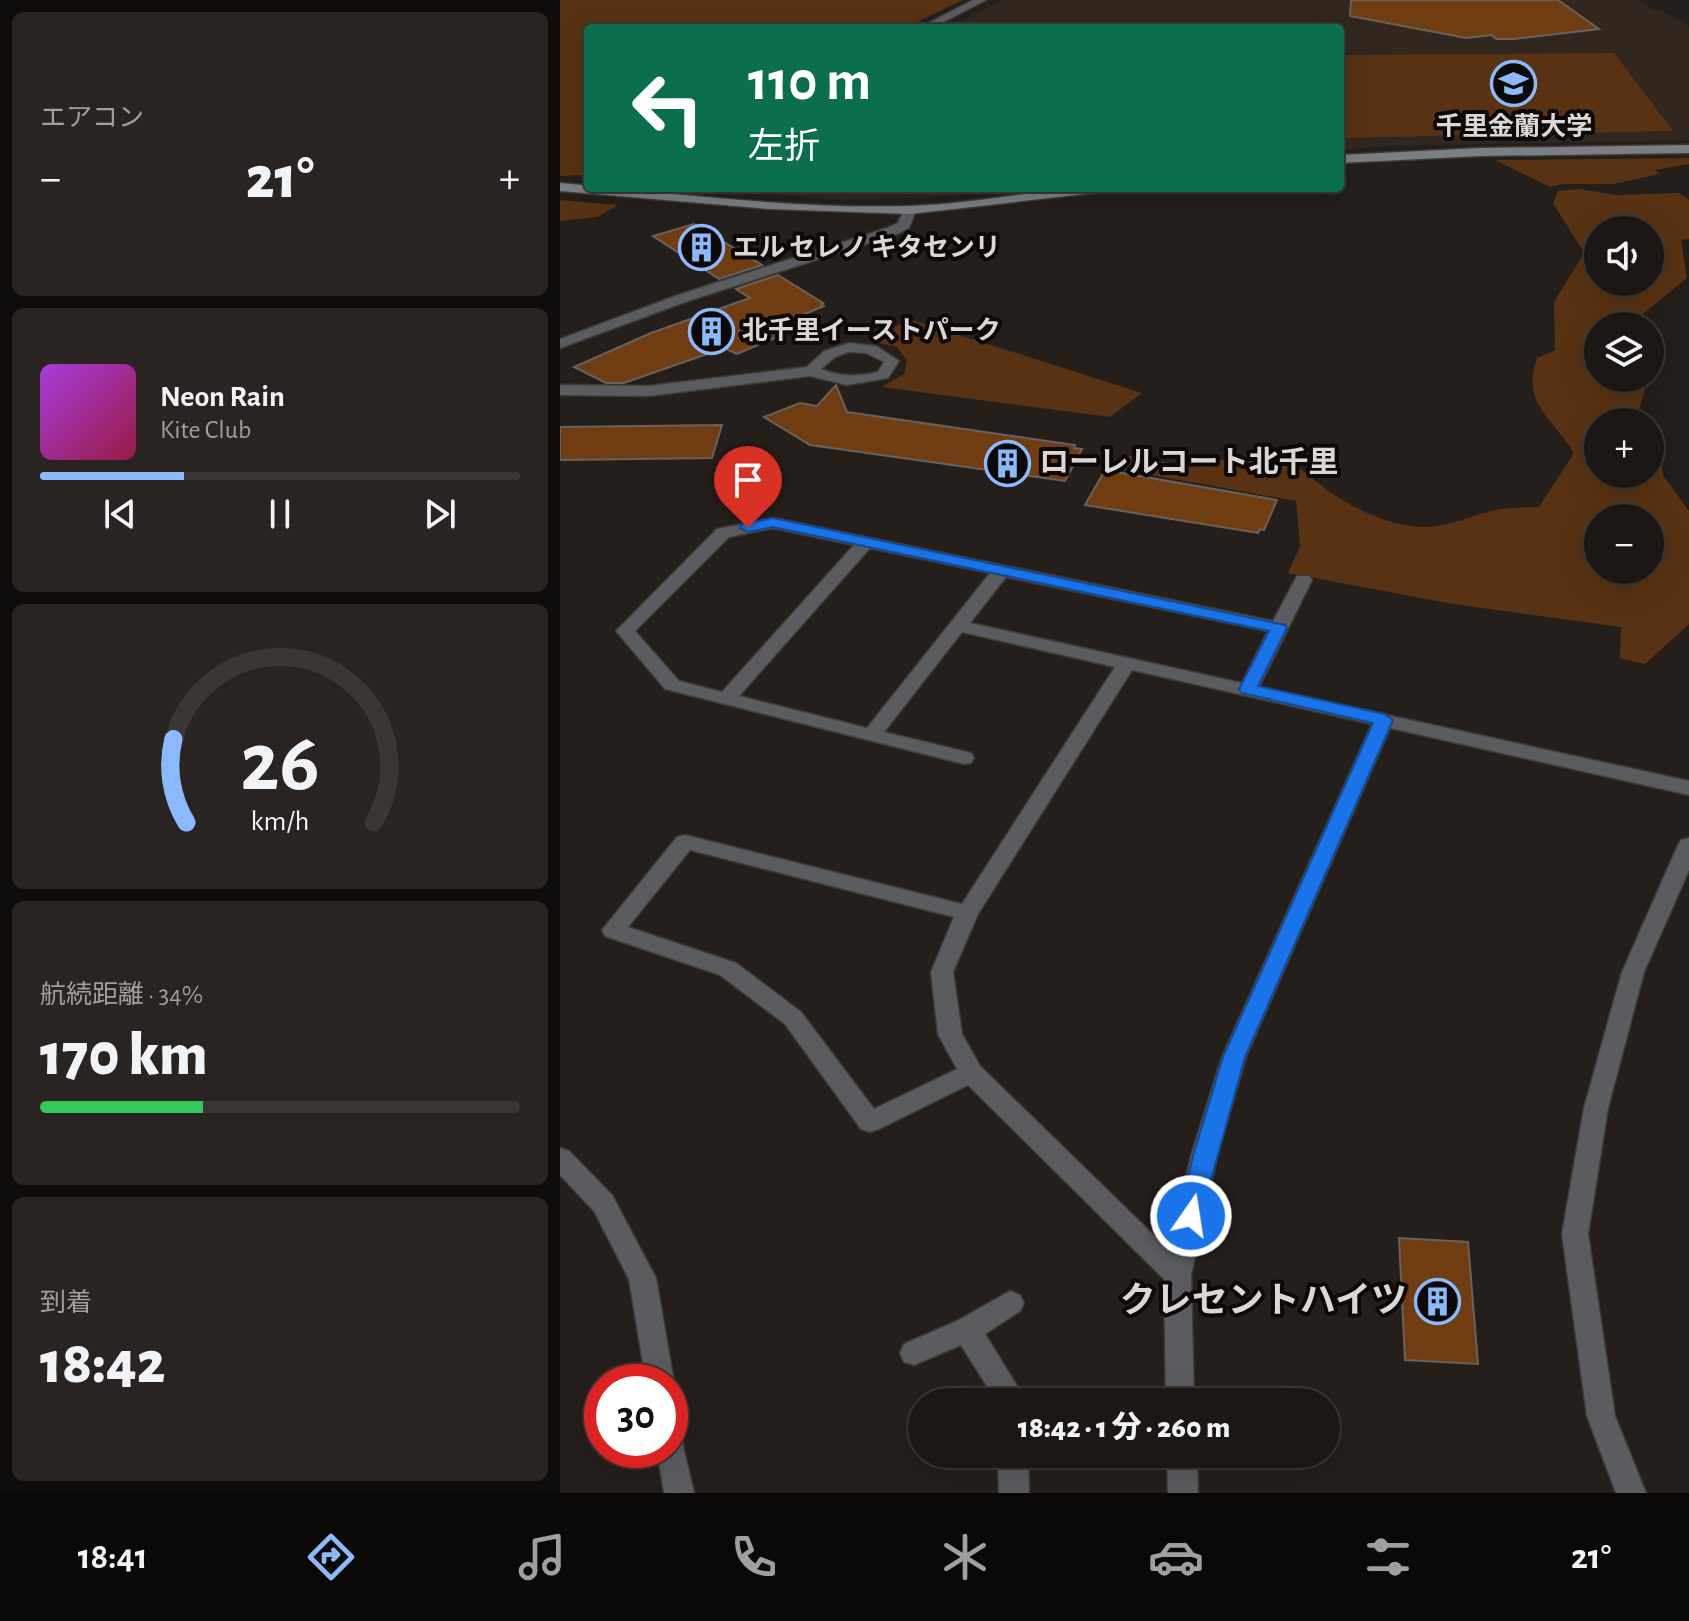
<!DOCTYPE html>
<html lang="ja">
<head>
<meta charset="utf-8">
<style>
  :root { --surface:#1c1714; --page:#292422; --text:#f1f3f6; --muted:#a09fa0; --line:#3a3634; --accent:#8abafc }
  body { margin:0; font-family:"Alegreya Sans","Noto Sans JP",sans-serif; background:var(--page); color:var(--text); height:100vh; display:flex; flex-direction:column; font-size:30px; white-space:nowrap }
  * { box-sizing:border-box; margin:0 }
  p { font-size:26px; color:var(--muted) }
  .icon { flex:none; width:44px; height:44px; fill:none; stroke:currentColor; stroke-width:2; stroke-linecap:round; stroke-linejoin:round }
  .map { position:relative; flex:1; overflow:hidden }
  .panel { display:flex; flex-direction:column; gap:12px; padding:12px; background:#0f0d0b; width:560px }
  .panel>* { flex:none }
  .hud { position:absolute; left:24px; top:24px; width:760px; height:168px; border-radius:8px; box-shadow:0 8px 32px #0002,0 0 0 2px var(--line); background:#0b6e4f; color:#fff; overflow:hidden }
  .controls { position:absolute; left:1024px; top:216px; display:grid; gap:16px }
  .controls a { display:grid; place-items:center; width:80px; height:80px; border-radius:50%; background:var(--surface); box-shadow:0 8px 32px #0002,0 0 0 2px var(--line); font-size:40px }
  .speed { position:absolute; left:24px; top:1364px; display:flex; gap:16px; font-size:40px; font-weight:700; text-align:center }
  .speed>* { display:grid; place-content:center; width:104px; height:104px; border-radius:50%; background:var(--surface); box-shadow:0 8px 32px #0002,0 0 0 2px var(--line); line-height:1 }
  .speed .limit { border:12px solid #d22; background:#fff; color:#111 }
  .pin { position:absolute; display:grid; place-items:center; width:68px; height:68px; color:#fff; margin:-82px -34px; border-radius:50% 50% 50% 0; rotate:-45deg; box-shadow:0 0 8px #0007 }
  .pin .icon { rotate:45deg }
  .me { position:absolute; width:88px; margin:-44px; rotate:13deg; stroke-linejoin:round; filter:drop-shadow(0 0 6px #0008) }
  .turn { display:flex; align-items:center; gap:28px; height:168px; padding:0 32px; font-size:36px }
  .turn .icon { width:104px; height:104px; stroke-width:2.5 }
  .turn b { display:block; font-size:56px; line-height:68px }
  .big { font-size:60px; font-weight:800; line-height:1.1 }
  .panel .widget { flex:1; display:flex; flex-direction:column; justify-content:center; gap:12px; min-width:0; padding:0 28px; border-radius:12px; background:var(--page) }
  .panel .dial { align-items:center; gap:0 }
  .dial svg { height:208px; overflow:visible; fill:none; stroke:var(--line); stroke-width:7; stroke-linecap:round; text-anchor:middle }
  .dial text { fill:var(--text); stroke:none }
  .song { display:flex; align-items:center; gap:24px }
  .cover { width:96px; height:96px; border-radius:12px; background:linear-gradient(135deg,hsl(280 70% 55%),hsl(340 70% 35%)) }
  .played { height:8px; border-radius:4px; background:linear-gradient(90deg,var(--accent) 30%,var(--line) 30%) }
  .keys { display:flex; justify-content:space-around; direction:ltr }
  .heat { display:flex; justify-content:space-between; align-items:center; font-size:44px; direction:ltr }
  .charge { height:12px; border-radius:6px; background:linear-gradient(90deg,#34c759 34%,var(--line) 0) }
  .trip { position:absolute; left:348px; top:1388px; width:432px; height:80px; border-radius:40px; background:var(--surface); box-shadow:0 8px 32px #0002,0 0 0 2px var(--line); font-weight:800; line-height:80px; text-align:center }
  .tabs { display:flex; height:128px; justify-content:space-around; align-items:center; background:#0b0908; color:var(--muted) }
  .tabs .icon { width:56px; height:56px }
  .tabs .active { color:var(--accent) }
  .tabs b { font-size:36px; color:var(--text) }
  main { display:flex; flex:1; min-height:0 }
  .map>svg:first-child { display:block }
  .built { fill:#32271f }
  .green { fill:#583213; fill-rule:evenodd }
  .building { fill:#703d12; stroke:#68615c; stroke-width:2 }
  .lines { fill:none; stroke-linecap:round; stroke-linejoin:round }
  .minor-casing { stroke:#3e3935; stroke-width:3 }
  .tertiary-casing { stroke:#3e3935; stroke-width:3 }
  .secondary-casing { stroke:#3e3935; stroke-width:3 }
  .minor { fill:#5a5c5f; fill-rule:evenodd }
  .tertiary { fill:#5a5c5f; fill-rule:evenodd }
  .secondary { fill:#7b7e83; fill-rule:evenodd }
  .route { fill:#1a73e8; stroke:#114b97; stroke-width:2 }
  .labels { text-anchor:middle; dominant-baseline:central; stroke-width:8; stroke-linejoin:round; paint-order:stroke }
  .far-poi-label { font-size:26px; font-weight:bold; fill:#dbd7d4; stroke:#0c0908; text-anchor:start }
  .poi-label { font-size:30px; font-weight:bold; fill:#dbd7d4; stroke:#0c0908; text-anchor:start }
  .near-poi-label { font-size:36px; font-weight:bold; fill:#dbd7d4; stroke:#0c0908; text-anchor:end }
</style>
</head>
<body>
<main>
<section class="panel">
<div class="widget"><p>エアコン</p>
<div class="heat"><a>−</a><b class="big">21°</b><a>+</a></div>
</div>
<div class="widget">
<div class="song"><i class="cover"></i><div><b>Neon Rain</b><p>Kite Club</p></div></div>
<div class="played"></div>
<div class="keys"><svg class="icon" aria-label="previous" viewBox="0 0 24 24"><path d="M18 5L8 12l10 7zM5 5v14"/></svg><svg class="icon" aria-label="pause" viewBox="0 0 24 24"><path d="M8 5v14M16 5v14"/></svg><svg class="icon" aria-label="next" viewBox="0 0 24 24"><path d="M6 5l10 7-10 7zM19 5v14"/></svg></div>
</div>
<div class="widget dial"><svg viewBox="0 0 100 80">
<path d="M14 69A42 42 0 1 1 86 69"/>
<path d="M14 69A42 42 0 0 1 9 37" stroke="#8abafc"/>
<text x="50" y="56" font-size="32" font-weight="700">26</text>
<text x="50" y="72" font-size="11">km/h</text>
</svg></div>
<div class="widget"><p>航続距離 · 34%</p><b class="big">170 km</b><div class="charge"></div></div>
<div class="widget"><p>到着</p><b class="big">18:42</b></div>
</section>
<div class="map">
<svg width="1129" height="1493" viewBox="0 0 1129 1493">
  <rect width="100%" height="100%" fill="#251f1b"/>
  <path class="built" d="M 442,0 L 1080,0 L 1092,10 L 1101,10 L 1129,26 L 1129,140 L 824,146 L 780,150 L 780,28 L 387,28 Z
    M 134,188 L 450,188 L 377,197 L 280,200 Z"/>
  <path class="green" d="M 0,0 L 403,0 L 345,28 L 28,28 L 28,175 L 0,176 Z
    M 1054,53 L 1113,131 L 780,138 L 780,55 Z
    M 1129,158 L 1129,164 L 1095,170 L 1100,174 L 1053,184 L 1003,184 L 990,187 L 935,160 Z
    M 1019,189 L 1056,195 L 1119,193 L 1129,200 L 1129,239 L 1121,240 L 1127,278 L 1083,314 L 1085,326 L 1038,326 L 1038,378 L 1084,378 L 1086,386 L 1075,422 L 1038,422 L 1038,474 L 1090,474 L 1090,443 L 1098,446 L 1103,475 L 1129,511 L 1129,624 L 1085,664 L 1060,658 L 1061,627 L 893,604 L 728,573 L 740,546 L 736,501 L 547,467 C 570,446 588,460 615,464 C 650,470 684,446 718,457 C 744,466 760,488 784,501 C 798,510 819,518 835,523 C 881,534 895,519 936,510 C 950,507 965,508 979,507 L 1014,453 C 992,417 961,404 977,358 L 995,350 L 994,302 L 1024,253 L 993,203 L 998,191 ZM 1038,230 L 1090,230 L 1090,282 L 1038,282 ZM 1038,518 L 1090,518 L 1090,570 L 1038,570 Z
    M 0,200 L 58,205 L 37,217 L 0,221 Z
    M 349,319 L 582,393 L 550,417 L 322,387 L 344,374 L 347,361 L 337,347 L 310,341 Z"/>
  <path class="building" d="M 791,0 L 998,0 L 1039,29 L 954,39 L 936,39 L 932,35 L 906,38 L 790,16 Z
    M 134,224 L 202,265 L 159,279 L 93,236 Z
    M 218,275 L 263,303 L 261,304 L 264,306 L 240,316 L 252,322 L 177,354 L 164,348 L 64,383 L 46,383 L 14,367 L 91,333 L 190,298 L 176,289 Z
    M 276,385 L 287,412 L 515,445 L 514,448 L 522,449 L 505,481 L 250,445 L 204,417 L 240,403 L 257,406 Z
    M 162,425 L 152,458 L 0,460 L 0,427 Z
    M 545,470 L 717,500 L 704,530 L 700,529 L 698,533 L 525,505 Z
    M 839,1238 L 908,1242 L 918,1364 L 845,1360 Z"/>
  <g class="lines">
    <defs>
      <path id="minor" d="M 345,207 L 356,210 L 349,228 L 337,234 L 128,301 L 0,348 L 0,339 L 118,295 L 327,228 L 338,223 Z
        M 289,343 L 316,346 L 339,361 L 328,378 L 287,385 L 250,376 L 88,396 L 0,395 L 0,385 L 88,386 L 247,367 L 264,351 ZM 289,352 L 306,353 L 324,362 L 318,372 C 298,377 280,377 261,369 L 275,357 Z
        M 213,518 L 713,621 L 737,576 L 749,576 L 752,580 L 699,687 L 1129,781 L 1129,795 L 830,728 L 686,1057 L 657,1156 L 631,1275 L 634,1402 L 606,1402 L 604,1279 L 408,1085 L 319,1129 L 310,1132 L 301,1129 L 225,1024 L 160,975 L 45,936 L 42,930 L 117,837 L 125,835 L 402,904 L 555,667 L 402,632 L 324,732 L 411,753 L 414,758 L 411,763 L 404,764 L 105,689 L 56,631 L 157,529 ZM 213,528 L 294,545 L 162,692 L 119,681 L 75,631 L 169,537 ZM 310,548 L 430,573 L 307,728 L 179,696 ZM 446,577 L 708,631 L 682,683 L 410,623 ZM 572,670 L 812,724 L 662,1057 L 631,1156 L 609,1250 L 420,1066 L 402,1034 L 393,972 L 418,914 ZM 130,850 L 394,917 L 371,972 L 378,1034 L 397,1069 L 314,1109 L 241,1012 L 176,963 L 68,927 Z
        M 0,1148 L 9,1151 L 52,1195 L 96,1278 L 114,1382 L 110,1391 L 110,1382 L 86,1382 L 69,1279 L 34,1211 L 0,1175 Z
        M 450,1291 L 460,1295 L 464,1303 L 460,1311 L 425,1334 L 467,1402 L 437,1402 L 401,1345 L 354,1365 L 344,1362 L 340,1353 L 344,1344 L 397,1321 Z
        M 110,1430 L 120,1433 L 134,1493 L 104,1493 L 97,1450 L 110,1450 Z
        M 438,1454 L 468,1454 L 469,1493 L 439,1493 Z
        M 607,1454 L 637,1454 L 638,1493 L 608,1493 Z"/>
      <path id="tertiary" d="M 413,0 L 426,0 L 372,28 L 359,28 Z
        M 1129,838 L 1129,870 L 1084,972 L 1048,1108 L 1028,1234 L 1055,1416 L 1086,1493 L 1056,1493 L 1027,1416 L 1002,1234 L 1024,1108 L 1062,972 L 1118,845 L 1121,840 Z"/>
      <path id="secondary" d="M 1129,145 L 1129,153 L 921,156 L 780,163 L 780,155 L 921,148 Z
        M 0,183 C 111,193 233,209 349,206 C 416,204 481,188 548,188 L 542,192 L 350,214 L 209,209 L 0,191 Z"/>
    </defs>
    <use href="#minor" class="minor-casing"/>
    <use href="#tertiary" class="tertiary-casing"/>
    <use href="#secondary" class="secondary-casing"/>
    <use href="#minor" class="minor"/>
    <use href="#tertiary" class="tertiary"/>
    <use href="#secondary" class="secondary"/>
  </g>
  <path class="route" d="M 213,518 L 725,625 L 727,628 L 698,686 L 824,714 L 833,720 L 685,1057 L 639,1223 L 631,1226 L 622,1223 L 619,1216 L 633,1156 L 663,1057 L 813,723 L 682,693 L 679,689 L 709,631 L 213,527 L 188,532 L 180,528 L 182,524 Z"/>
  <defs>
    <symbol id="university-ring" viewBox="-11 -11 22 22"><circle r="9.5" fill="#0c0908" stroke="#8abafc" stroke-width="1.5"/><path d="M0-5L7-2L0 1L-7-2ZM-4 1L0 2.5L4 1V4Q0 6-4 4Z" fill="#8abafc"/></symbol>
    <symbol id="building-ring" viewBox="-11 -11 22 22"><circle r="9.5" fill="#0c0908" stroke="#8abafc" stroke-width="1.5"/><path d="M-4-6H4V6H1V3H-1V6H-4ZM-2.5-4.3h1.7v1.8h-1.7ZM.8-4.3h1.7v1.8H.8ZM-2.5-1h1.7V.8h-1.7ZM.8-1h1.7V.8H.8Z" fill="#8abafc"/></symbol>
  </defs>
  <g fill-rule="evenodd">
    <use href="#university-ring" x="928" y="58" width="51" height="51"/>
    <use href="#building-ring" x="116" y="222" width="51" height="51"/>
    <use href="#building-ring" x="126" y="306" width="51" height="51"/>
    <use href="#building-ring" x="422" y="438" width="51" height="51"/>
    <use href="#building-ring" x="852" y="1276" width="51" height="51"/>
  </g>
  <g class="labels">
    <g class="far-poi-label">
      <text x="954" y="127" text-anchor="middle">千里金蘭大学</text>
      <text x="173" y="248">エル セレノ キタセンリ</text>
      <text x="182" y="331">北千里イーストパーク</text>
    </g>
    <g class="poi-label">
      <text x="479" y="463">ローレルコート北千里</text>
    </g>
    <g class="near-poi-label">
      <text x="847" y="1301">クレセントハイツ</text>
    </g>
  </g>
</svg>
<div class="controls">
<a><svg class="icon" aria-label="sound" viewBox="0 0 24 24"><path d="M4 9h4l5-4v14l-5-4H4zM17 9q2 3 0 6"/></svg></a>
<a><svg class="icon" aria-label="layers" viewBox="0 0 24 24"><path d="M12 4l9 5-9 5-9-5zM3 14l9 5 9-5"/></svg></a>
<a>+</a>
<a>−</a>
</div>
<div class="speed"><div class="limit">30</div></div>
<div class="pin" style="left:188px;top:528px;background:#d93025"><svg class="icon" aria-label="arrive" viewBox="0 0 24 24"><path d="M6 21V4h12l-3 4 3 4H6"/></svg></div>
<svg class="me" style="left:631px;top:1216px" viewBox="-20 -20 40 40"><circle r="17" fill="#1a73e8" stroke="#fff" stroke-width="3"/><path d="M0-11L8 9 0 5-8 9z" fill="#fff"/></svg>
<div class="trip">18:42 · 1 分 · 260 m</div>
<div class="hud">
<div class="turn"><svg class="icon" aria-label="left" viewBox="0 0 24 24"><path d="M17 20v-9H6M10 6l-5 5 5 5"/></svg><div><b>110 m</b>左折</div></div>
</div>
</div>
</main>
<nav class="tabs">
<b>18:41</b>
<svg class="icon active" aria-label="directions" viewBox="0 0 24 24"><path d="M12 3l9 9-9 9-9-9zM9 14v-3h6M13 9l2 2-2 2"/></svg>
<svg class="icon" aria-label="music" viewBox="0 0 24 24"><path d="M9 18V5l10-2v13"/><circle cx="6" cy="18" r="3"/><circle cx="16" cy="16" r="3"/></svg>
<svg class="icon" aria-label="phone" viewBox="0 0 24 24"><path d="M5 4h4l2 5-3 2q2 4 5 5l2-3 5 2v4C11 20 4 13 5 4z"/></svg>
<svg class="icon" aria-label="climate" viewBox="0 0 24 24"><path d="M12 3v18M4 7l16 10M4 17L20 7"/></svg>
<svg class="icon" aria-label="car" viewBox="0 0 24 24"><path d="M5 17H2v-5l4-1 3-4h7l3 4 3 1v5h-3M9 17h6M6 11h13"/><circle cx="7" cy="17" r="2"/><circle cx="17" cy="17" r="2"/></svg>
<svg class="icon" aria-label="filters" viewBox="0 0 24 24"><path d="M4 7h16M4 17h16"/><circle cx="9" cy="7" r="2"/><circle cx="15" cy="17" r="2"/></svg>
<b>21°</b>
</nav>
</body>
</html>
